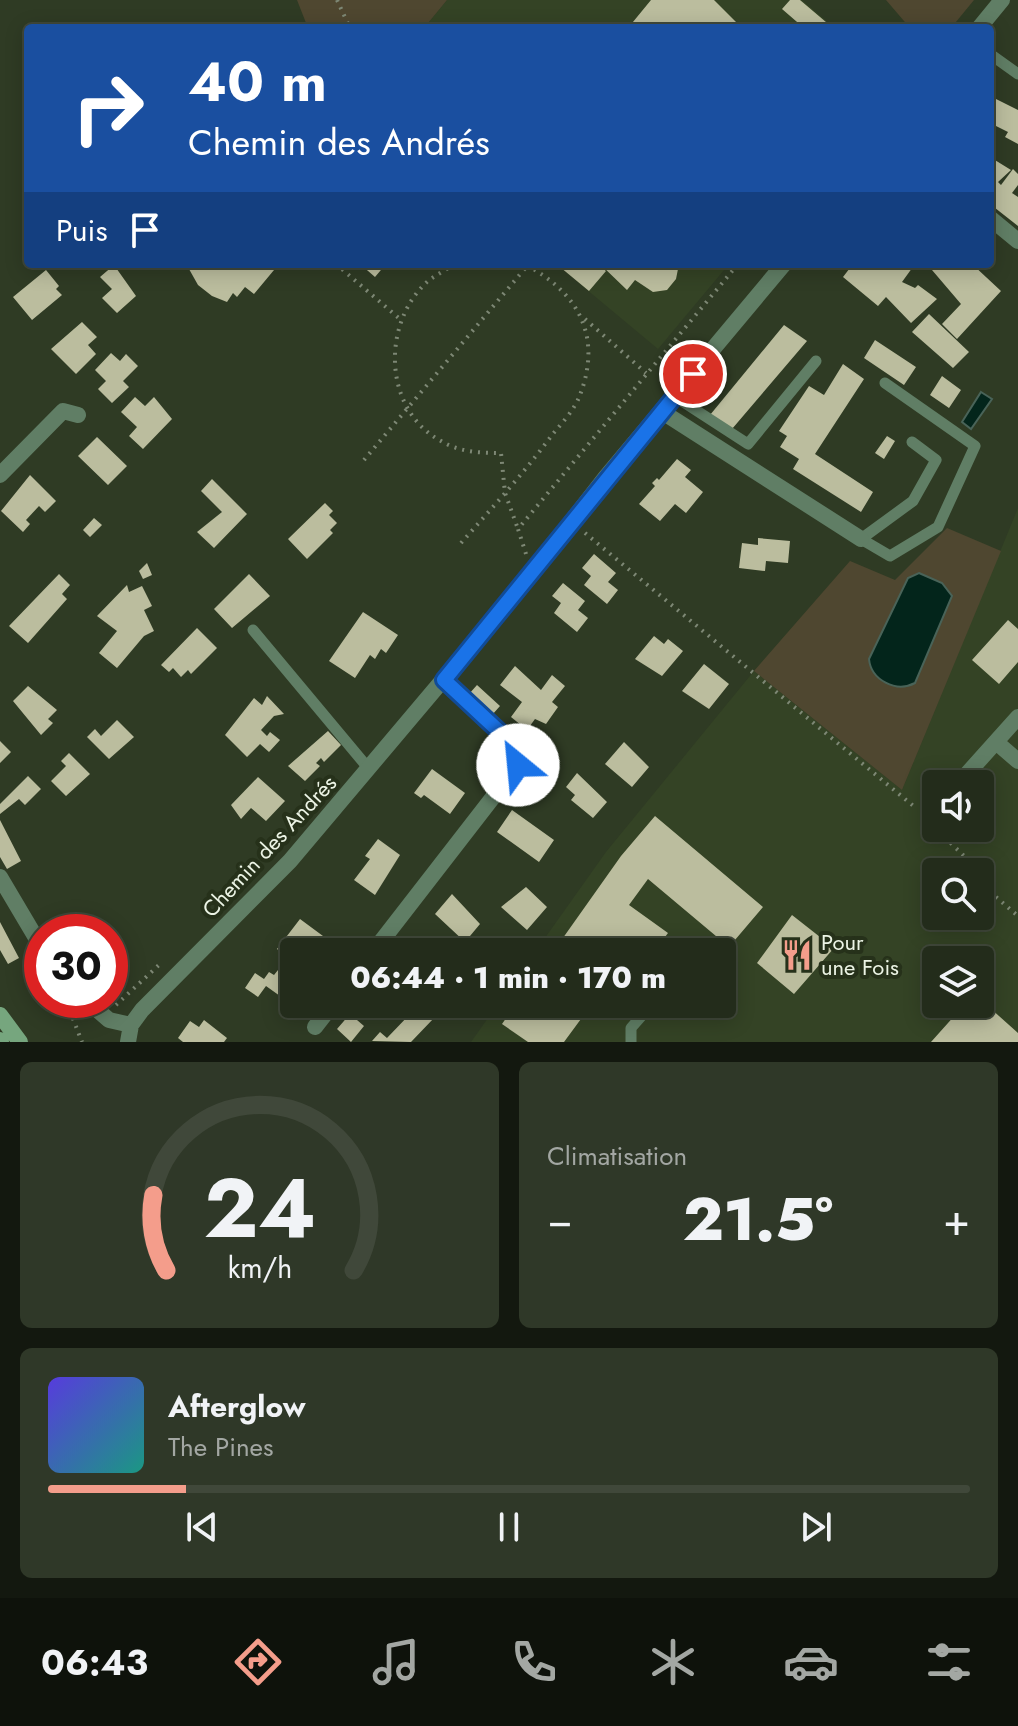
<!DOCTYPE html>
<html lang="fr">
<head>
<meta charset="utf-8">
<style>
  :root { --surface:#232c1b; --page:#2f3828; --text:#f1f3f6; --muted:#a3a7a3; --line:#40483a; --accent:#f49d8b }
  body { margin:0; font-family:Jost,sans-serif; background:var(--page); color:var(--text); height:100vh; display:flex; flex-direction:column; font-size:30px; white-space:nowrap }
  * { box-sizing:border-box; margin:0 }
  p { font-size:26px; color:var(--muted) }
  .icon { flex:none; width:44px; height:44px; fill:none; stroke:currentColor; stroke-width:2; stroke-linecap:round; stroke-linejoin:round }
  .map { position:relative; height:1042px; overflow:hidden }
  .panel { display:flex; flex-direction:column; gap:20px; padding:20px; background:#13180f; flex:1 }
  .panel>* { flex:none }
  .guide { position:absolute; left:24px; top:24px; width:970px; height:244px; border-radius:8px; box-shadow:0 4px 20px #0003,0 0 0 2px var(--line); background:#1a4fa0; color:#fff; overflow:hidden }
  .fabs { position:absolute; left:922px; top:770px; display:grid; gap:16px }
  .fabs a { display:grid; place-items:center; width:72px; height:72px; border-radius:8px; background:var(--surface); box-shadow:0 4px 20px #0003,0 0 0 2px var(--line); font-size:40px }
  .speed { position:absolute; left:24px; top:914px; display:flex; gap:16px; font-size:40px; font-weight:700; text-align:center }
  .speed>* { display:grid; place-content:center; width:104px; height:104px; border-radius:50%; background:var(--surface); box-shadow:0 4px 20px #0003,0 0 0 2px var(--line); line-height:1 }
  .speed .limit { border:12px solid #d22; background:#fff; color:#111 }
  .pin { position:absolute; display:grid; place-items:center; width:68px; height:68px; color:#fff; margin:-34px; border:4px solid #fff; border-radius:50%; box-shadow:0 2px 8px #0007 }
  .me { position:absolute; width:88px; margin:-44px; rotate:332deg; stroke-linejoin:round; filter:drop-shadow(0 0 6px #0008) }
  .turn { display:flex; align-items:center; gap:28px; height:168px; padding:0 32px; font-size:36px }
  .turn .icon { width:104px; height:104px; stroke-width:2.5 }
  .turn b { display:block; font-size:56px; line-height:68px }
  .then { display:flex; align-items:center; height:76px; padding:0 32px; background:#0003; gap:16px; font-size:30px }
  .big { font-size:60px; font-weight:800; line-height:1.1 }
  .panel .widget { flex:1; display:flex; flex-direction:column; justify-content:center; gap:12px; min-width:0; padding:0 28px; border-radius:12px; background:var(--page) }
  .panel .dial { align-items:center; gap:0 }
  .dial svg { height:208px; overflow:visible; fill:none; stroke:var(--line); stroke-width:7; stroke-linecap:round; text-anchor:middle }
  .dial text { fill:var(--text); stroke:none }
  .song { display:flex; align-items:center; gap:24px }
  .cover { width:96px; height:96px; border-radius:12px; background:linear-gradient(135deg,hsl(250 70% 55%),hsl(170 70% 35%)) }
  .played { height:8px; border-radius:4px; background:linear-gradient(90deg,var(--accent) 15%,var(--line) 15%) }
  .keys { display:flex; justify-content:space-around; direction:ltr }
  .heat { display:flex; justify-content:space-between; align-items:center; font-size:44px; direction:ltr }
  .panel .tiles { flex:1; display:grid; gap:20px; grid-template-columns:1fr 1fr }
  .widget:last-child { grid-column:span 2 }
  .trip { position:absolute; left:280px; top:938px; width:456px; height:80px; border-radius:8px; background:var(--surface); box-shadow:0 4px 20px #0003,0 0 0 2px var(--line); font-weight:800; line-height:80px; text-align:center }
  .dock { display:flex; height:128px; justify-content:space-around; align-items:center; background:#0e120b; color:var(--muted) }
  .dock .icon { width:56px; height:56px }
  .dock .selected { color:var(--accent) }
  .dock b { font-size:36px; color:var(--text) }
  .map>svg:first-child { display:block }
  .built { fill:#344325; fill-rule:evenodd }
  .green { fill:#4f4730 }
  .water { fill:#03251b; stroke:#496358; stroke-width:2 }
  .building { fill:#bbbd9e }
  .lines { fill:none; stroke-linecap:round; stroke-linejoin:round }
  .path { stroke:#7e8875; stroke-width:4; stroke-dasharray:2 6; stroke-linecap:butt }
  .lane { stroke:#607e65; stroke-width:11 }
  .street { stroke:#607e65; stroke-width:16 }
  .secondary { stroke:#76a67e; stroke-width:16 }
  .route-casing { stroke:#114b97; stroke-width:20 }
  .route { stroke:#1a73e8; stroke-width:14 }
  .labels { text-anchor:middle; dominant-baseline:central; stroke-width:8; stroke-linejoin:round; paint-order:stroke }
  .street-label { font-size:22px; fill:#ecf4e5; stroke:#26311a }
  .poi-label { font-size:22px; fill:#ecf4e5; stroke:#26311a; text-anchor:start }
</style>
</head>
<body>
<div class="map">
<svg width="1018" height="1042" viewBox="0 0 1018 1042">
  <rect width="100%" height="100%" fill="#2f3b24"/>
  <path class="built" d="M 447,0 L 802,0 L 835,28 L 424,28 Z
    M 556,264 L 729,264 L 658,349 Z
    M 1018,508 L 1018,1042 L 471,1042 L 498,1004 L 722,1004 L 722,952 L 535,952 L 606,852 L 754,671 L 902,790 ZM 936,784 L 980,784 L 980,828 L 936,828 ZM 936,872 L 980,872 L 980,916 L 936,916 ZM 936,960 L 980,960 L 980,1004 L 936,1004 Z"/>
  <path class="green" d="M 297,0 L 447,0 L 424,28 L 308,28 Z
    M 886,0 L 974,0 L 951,28 L 910,28 Z
    M 947,528 L 1001,551 L 902,790 L 754,671 L 850,561 L 895,580 Z"/>
  <path class="water" d="M 981,392 L 992,399 L 971,429 L 962,422 Z
    M 919,573 L 942,583 L 952,596 L 915,683 C 896,693 871,680 869,659 L 908,578 Z"/>
  <path class="building" d="M 651,0 L 714,0 L 738,24 L 735,28 L 628,28 Z
    M 790,0 L 800,0 L 833,28 L 804,28 L 782,9 Z
    M 990,96 L 1018,110 L 1018,144 L 1005,137 L 1008,132 L 990,123 Z
    M 990,157 L 1011,170 L 998,182 L 1001,185 L 1013,169 L 1018,174 L 1018,185 L 1012,193 L 1018,197 L 1018,226 L 990,204 Z
    M 194,264 L 279,264 L 254,294 L 245,287 L 237,297 L 233,293 L 227,302 L 212,296 L 198,285 L 189,269 Z
    M 360,264 L 386,264 L 375,277 Z
    M 562,264 L 597,264 L 606,271 L 589,291 L 560,267 Z
    M 600,264 L 679,264 L 676,279 L 667,290 L 653,292 L 635,280 L 627,290 Z
    M 853,264 L 866,264 L 873,269 L 877,264 L 915,264 L 902,282 L 915,288 L 918,285 L 937,299 L 911,323 L 886,297 L 878,306 L 843,277 Z
    M 937,264 L 972,264 L 1001,291 L 957,339 L 942,324 L 961,304 L 932,270 Z
    M 114,265 L 136,296 L 117,313 L 102,298 L 112,289 L 100,277 Z
    M 46,270 L 59,286 L 56,289 L 62,295 L 32,320 L 13,297 Z
    M 929,314 L 969,352 L 953,368 L 912,332 Z
    M 82,322 L 97,337 L 88,345 L 96,354 L 76,374 L 51,349 Z
    M 784,325 L 807,341 L 732,429 L 710,415 Z
    M 875,340 L 916,367 L 904,385 L 864,358 Z
    M 111,353 L 120,361 L 126,354 L 138,366 L 123,381 L 129,387 L 112,403 L 98,389 L 106,381 L 95,370 Z
    M 843,364 L 864,379 L 815,454 L 873,492 L 861,512 L 793,469 L 799,459 L 780,447 L 787,436 L 779,431 L 809,386 L 824,395 Z
    M 942,376 L 961,390 L 949,408 L 930,395 Z
    M 135,397 L 145,406 L 154,397 L 172,419 L 143,449 L 129,436 L 137,427 L 121,412 Z
    M 887,436 L 895,441 L 884,459 L 875,453 Z
    M 97,437 L 127,466 L 108,485 L 78,456 Z
    M 677,459 L 691,470 L 685,477 L 703,492 L 686,513 L 675,504 L 660,521 L 639,504 L 655,486 L 652,483 L 657,478 L 659,480 Z
    M 30,475 L 56,501 L 45,512 L 39,506 L 26,520 L 30,524 L 23,532 L 1,511 Z
    M 212,479 L 247,514 L 214,548 L 197,532 L 222,512 L 201,491 Z
    M 325,503 L 333,511 L 329,515 L 337,523 L 330,530 L 333,533 L 307,559 L 288,539 Z
    M 94,518 L 102,525 L 90,537 L 83,530 Z
    M 758,538 L 790,541 L 788,563 L 766,561 L 765,571 L 739,568 L 742,543 L 758,545 Z
    M 594,554 L 616,573 L 608,582 L 618,590 L 607,604 L 584,585 L 591,576 L 582,568 Z
    M 147,563 L 152,575 L 143,579 L 139,571 Z
    M 59,574 L 70,585 L 62,594 L 67,599 L 28,643 L 9,626 Z
    M 249,574 L 270,596 L 232,628 L 214,609 Z
    M 563,583 L 585,601 L 578,610 L 588,618 L 577,632 L 554,613 L 561,603 L 552,596 Z
    M 127,585 L 129,592 L 142,586 L 152,606 L 144,610 L 154,631 L 144,636 L 117,668 L 99,653 L 117,631 L 97,616 Z
    M 363,612 L 398,635 L 386,653 L 381,649 L 375,659 L 370,655 L 355,678 L 329,661 Z
    M 1008,620 L 1018,629 L 1018,662 L 999,684 L 972,660 Z
    M 197,628 L 217,648 L 191,674 L 188,670 L 181,677 L 173,668 L 169,672 L 161,665 Z
    M 654,636 L 664,644 L 668,639 L 683,651 L 662,676 L 635,659 Z
    M 704,664 L 729,684 L 709,709 L 682,691 Z
    M 515,666 L 541,690 L 552,675 L 565,686 L 552,702 L 558,707 L 546,724 L 535,719 L 527,730 L 511,717 L 522,702 L 500,685 Z
    M 477,685 L 500,706 L 492,715 L 469,694 Z
    M 28,686 L 57,710 L 48,719 L 53,723 L 41,735 L 13,701 Z
    M 267,696 L 284,714 L 274,716 L 261,730 L 267,736 L 270,732 L 280,740 L 269,752 L 260,744 L 247,757 L 225,735 L 254,698 L 262,705 Z
    M 117,720 L 134,737 L 109,759 L 87,737 L 95,729 L 101,736 Z
    M 328,731 L 341,745 L 324,762 L 321,758 L 316,763 L 320,766 L 305,781 L 288,766 Z
    M 0,741 L 11,752 L 0,763 Z
    M 624,742 L 649,767 L 632,787 L 605,764 Z
    M 69,753 L 90,774 L 66,796 L 51,781 L 66,766 L 61,761 Z
    M 432,769 L 465,793 L 450,814 L 424,795 L 421,798 L 414,793 Z
    M 577,773 L 607,802 L 593,818 L 571,800 L 575,795 L 566,787 Z
    M 28,776 L 41,789 L 25,805 L 19,799 L 0,814 L 0,804 Z
    M 258,777 L 285,801 L 266,821 L 251,808 L 241,819 L 231,805 Z
    M 512,810 L 554,840 L 539,862 L 497,832 Z
    M 655,816 L 763,907 L 729,947 L 648,879 L 629,905 L 668,933 L 654,952 L 553,952 L 621,856 Z
    M 0,820 L 21,861 L 7,869 L 0,857 Z
    M 378,839 L 400,855 L 375,895 L 354,880 L 370,859 L 365,856 Z
    M 526,887 L 547,907 L 527,930 L 501,907 Z
    M 452,894 L 480,924 L 465,942 L 435,914 Z
    M 792,915 L 834,948 L 794,994 L 757,963 Z
    M 300,919 L 323,936 L 311,952 L 294,952 L 294,962 L 277,949 Z
    M 0,922 L 19,958 L 8,964 L 0,950 Z
    M 393,940 L 404,950 L 403,952 L 392,952 L 386,947 Z
    M 286,960 L 294,966 L 294,1006 L 266,986 L 258,997 L 245,988 L 255,973 L 264,979 L 269,972 L 274,975 Z
    M 980,999 L 1018,1033 L 1018,1042 L 931,1042 L 965,1004 L 980,1004 Z
    M 408,1004 L 420,1004 L 434,1018 L 411,1042 L 372,1041 L 380,1032 L 387,1038 L 411,1013 L 405,1006 Z
    M 448,1004 L 469,1004 L 476,1010 L 466,1020 Z
    M 516,1004 L 592,1004 L 564,1042 L 528,1042 L 502,1024 Z
    M 350,1014 L 364,1026 L 351,1042 L 337,1029 Z
    M 204,1020 L 227,1038 L 224,1042 L 183,1042 L 178,1038 L 190,1021 L 199,1027 Z"/>
  <g class="lines">
    <path class="path" d="M 337,0 L 350,28
      M 336,264 L 401,320
      M 454,264 C 446,270 436,275 428,281 C 381,323 383,410 441,441 C 459,452 480,453 501,453 L 505,493 L 518,529
      M 585,319 L 646,373
      M 364,460 L 527,266
      M 585,533 L 917,809
      M 461,543 C 492,508 524,473 552,435 C 562,423 575,409 580,395 C 603,335 577,291 524,264
      M 526,554 L 518,529 L 738,264
      M 939,832 L 982,873 L 988,890 L 1018,916
      M 116,1005 L 161,963
      M 70,1011 L 82,1042"/>
    <path class="lane" d="M 990,54 L 1018,74
      M 885,383 L 975,446 L 938,527 L 890,556 L 861,539 L 913,501 L 936,460 L 912,442
      M 674,396 L 748,444 L 816,361
      M 253,630 L 369,769
      M 631,1042 L 631,1028 L 652,1004"/>
    <path class="street" d="M 979,28 L 1002,0
      M 990,218 L 1018,241
      M 661,411 L 861,539
      M 0,475 L 63,411 L 78,415
      M 996,742 L 1018,761
      M 958,784 L 1018,717
      M 929,817 L 936,809
      M 0,877 L 42,948
      M 373,952 L 518,765 L 518,749 L 444,680
      M 86,1000 L 109,1020 L 131,1025
      M 315,1027 L 333,1004
      M 128,1042 L 131,1025 L 142,1010 L 290,861 L 507,604 L 605,478 L 784,264"/>
    <path class="secondary" d="M 0,1015 L 20,1042
      M 0,1040 L 1,1042"/>
  </g>
  <g class="lines">
    <defs>
      <path id="route" d="M 518,765 L 518,749 L 444,680 L 693,374"/>
    </defs>
    <use href="#route" class="route-casing"/>
    <use href="#route" class="route"/>
  </g>
  <defs>
    <symbol id="restaurant-bare" viewBox="-9 -9 18 18"><path d="M-5-6h1v4h1v-4h1v4h1v-4h1v5L-1.5 .5V6h-2V.5L-5-1ZM5-6V6H3V1.5H1.5Q1.5-4 5-6Z" fill="#f49d8b" stroke="#26311a" stroke-width="2.5" paint-order="stroke"/></symbol>
  </defs>
  <g fill-rule="evenodd">
    <use href="#restaurant-bare" x="775" y="933" width="44" height="44"/>
  </g>
  <g class="labels">
    <g class="street-label">
      <text transform="translate(269 846) rotate(-47)">Chemin des Andrés</text>
    </g>
    <g class="poi-label">
      <text x="821" y="942">Pour<tspan x="821" dy="25">une Fois</tspan></text>
    </g>
  </g>
</svg>
<div class="fabs">
<a><svg class="icon" aria-label="sound" viewBox="0 0 24 24"><path d="M4 9h4l5-4v14l-5-4H4zM17 9q2 3 0 6"/></svg></a>
<a><svg class="icon" aria-label="search" viewBox="0 0 24 24"><circle cx="10" cy="10" r="6"/><path d="M15 15l6 6"/></svg></a>
<a><svg class="icon" aria-label="layers" viewBox="0 0 24 24"><path d="M12 4l9 5-9 5-9-5zM3 14l9 5 9-5"/></svg></a>
</div>
<div class="speed"><div class="limit">30</div></div>
<div class="pin" style="left:693px;top:374px;background:#d93025"><svg class="icon" aria-label="arrive" viewBox="0 0 24 24"><path d="M6 21V4h12l-3 4 3 4H6"/></svg></div>
<svg class="me" style="left:518px;top:765px" viewBox="-20 -20 40 40"><circle r="19" fill="#fff"/><path d="M0-13L10 11 0 6-10 11z" fill="#1a73e8"/></svg>
<div class="trip">06:44 · 1 min · 170 m</div>
<div class="guide">
<div class="turn"><svg class="icon" aria-label="right" viewBox="0 0 24 24"><path d="M7 20v-9h11M14 6l5 5-5 5"/></svg><div><b>40 m</b>Chemin des Andrés</div></div>
<div class="then">Puis<svg class="icon" aria-label="arrive" viewBox="0 0 24 24"><path d="M6 21V4h12l-3 4 3 4H6"/></svg></div>
</div>
</div>
<section class="panel">
<div class="tiles">
<div class="widget dial"><svg viewBox="0 0 100 80">
<path d="M14 69A42 42 0 1 1 86 69"/>
<path d="M14 69A42 42 0 0 1 9 40" stroke="#f49d8b"/>
<text x="50" y="56" font-size="32" font-weight="700">24</text>
<text x="50" y="72" font-size="11">km/h</text>
</svg></div>
<div class="widget"><p>Climatisation</p>
<div class="heat"><a>−</a><b class="big">21.5°</b><a>+</a></div>
</div>
<div class="widget">
<div class="song"><i class="cover"></i><div><b>Afterglow</b><p>The Pines</p></div></div>
<div class="played"></div>
<div class="keys"><svg class="icon" aria-label="previous" viewBox="0 0 24 24"><path d="M18 5L8 12l10 7zM5 5v14"/></svg><svg class="icon" aria-label="pause" viewBox="0 0 24 24"><path d="M8 5v14M16 5v14"/></svg><svg class="icon" aria-label="next" viewBox="0 0 24 24"><path d="M6 5l10 7-10 7zM19 5v14"/></svg></div>
</div>
</div>
</section>
<nav class="dock">
<b>06:43</b>
<svg class="icon selected" aria-label="directions" viewBox="0 0 24 24"><path d="M12 3l9 9-9 9-9-9zM9 14v-3h6M13 9l2 2-2 2"/></svg>
<svg class="icon" aria-label="music" viewBox="0 0 24 24"><path d="M9 18V5l10-2v13"/><circle cx="6" cy="18" r="3"/><circle cx="16" cy="16" r="3"/></svg>
<svg class="icon" aria-label="phone" viewBox="0 0 24 24"><path d="M5 4h4l2 5-3 2q2 4 5 5l2-3 5 2v4C11 20 4 13 5 4z"/></svg>
<svg class="icon" aria-label="climate" viewBox="0 0 24 24"><path d="M12 3v18M4 7l16 10M4 17L20 7"/></svg>
<svg class="icon" aria-label="car" viewBox="0 0 24 24"><path d="M5 17H2v-5l4-1 3-4h7l3 4 3 1v5h-3M9 17h6M6 11h13"/><circle cx="7" cy="17" r="2"/><circle cx="17" cy="17" r="2"/></svg>
<svg class="icon" aria-label="filters" viewBox="0 0 24 24"><path d="M4 7h16M4 17h16"/><circle cx="9" cy="7" r="2"/><circle cx="15" cy="17" r="2"/></svg>
</nav>
</body>
</html>
